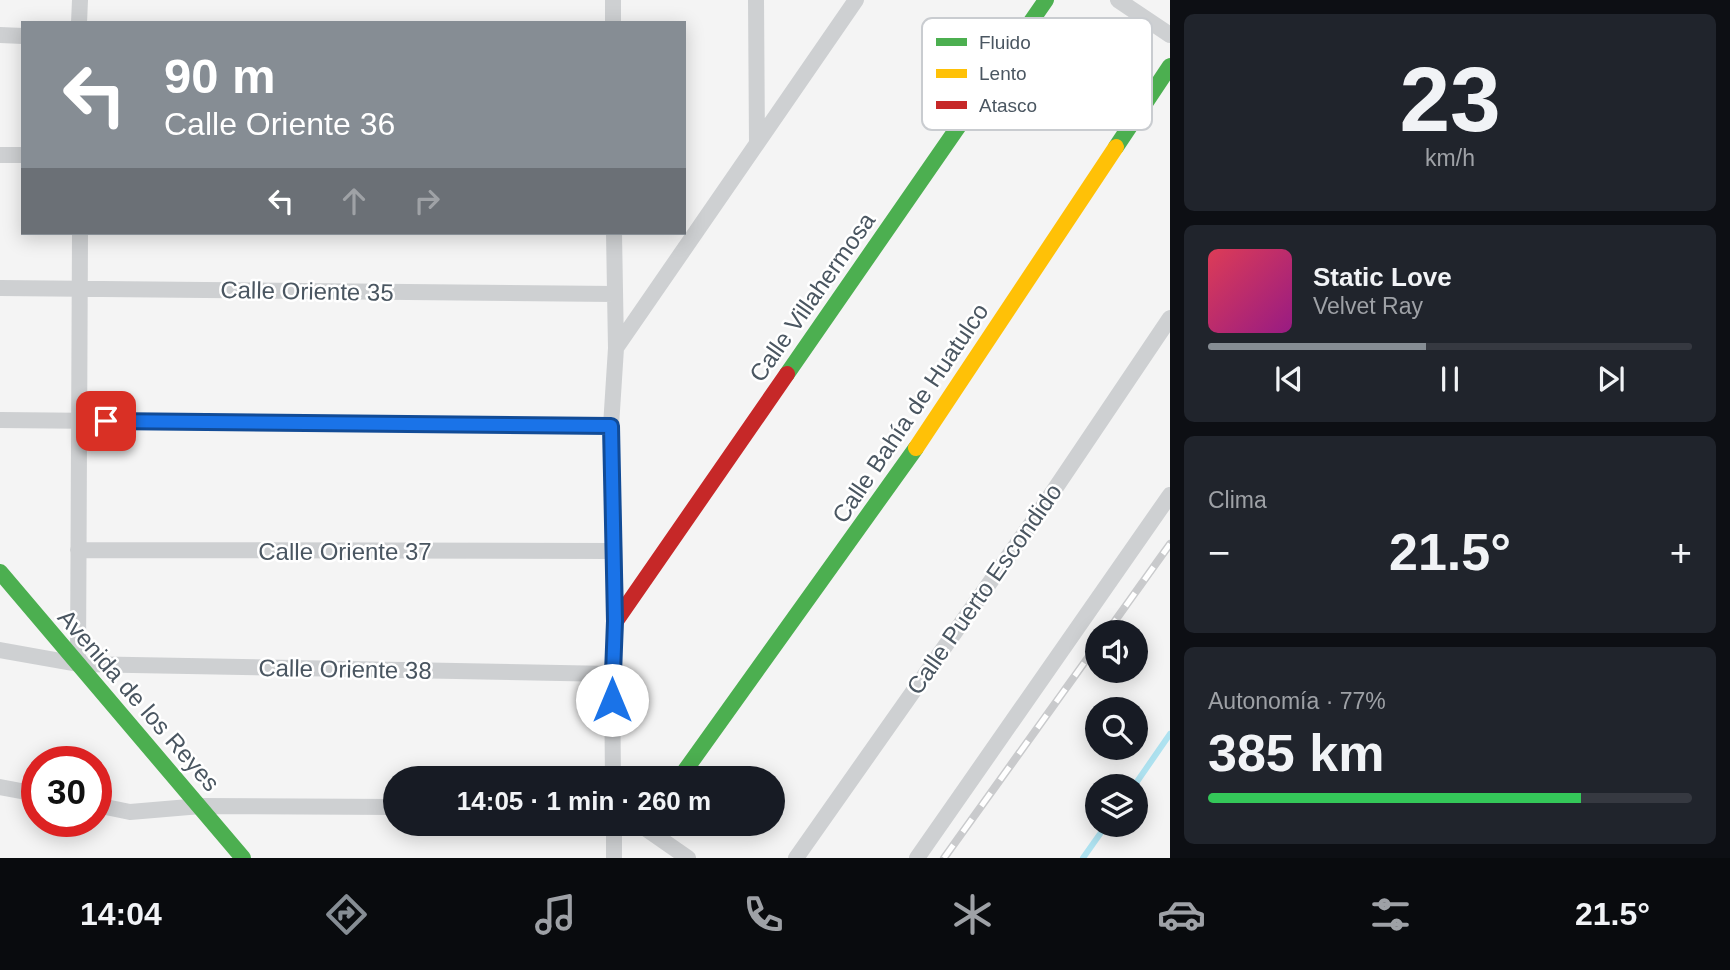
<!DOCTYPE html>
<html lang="es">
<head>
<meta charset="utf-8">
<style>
  :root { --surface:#171b24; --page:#20242c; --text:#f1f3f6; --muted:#9ea1a6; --line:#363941; --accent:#868d94 }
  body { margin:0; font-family:Helvetica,sans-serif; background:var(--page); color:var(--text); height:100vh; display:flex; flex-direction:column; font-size:26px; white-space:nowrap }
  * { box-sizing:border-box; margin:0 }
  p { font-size:23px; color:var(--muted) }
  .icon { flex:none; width:38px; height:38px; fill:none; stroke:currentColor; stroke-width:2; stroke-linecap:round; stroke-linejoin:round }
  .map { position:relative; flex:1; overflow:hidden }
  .panel { display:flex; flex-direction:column; gap:14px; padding:14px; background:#0d0f14; width:560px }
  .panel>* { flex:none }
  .top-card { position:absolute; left:21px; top:21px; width:665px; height:214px; border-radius:0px; box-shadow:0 4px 18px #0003; background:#868d94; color:#fff; overflow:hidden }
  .controls { position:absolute; left:1085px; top:620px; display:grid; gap:14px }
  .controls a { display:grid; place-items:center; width:63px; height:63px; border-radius:50%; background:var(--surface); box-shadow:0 4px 18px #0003; font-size:35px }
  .speed { position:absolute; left:21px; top:746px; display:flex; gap:14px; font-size:35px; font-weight:700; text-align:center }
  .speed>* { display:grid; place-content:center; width:91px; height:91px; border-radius:50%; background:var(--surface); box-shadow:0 4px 18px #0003; line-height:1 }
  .speed .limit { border:10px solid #d22; background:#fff; color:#111 }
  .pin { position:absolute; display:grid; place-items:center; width:60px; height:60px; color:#fff; margin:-30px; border-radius:14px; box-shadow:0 4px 10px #0006 }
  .me { position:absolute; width:77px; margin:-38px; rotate:0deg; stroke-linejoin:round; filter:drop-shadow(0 0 5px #0008) }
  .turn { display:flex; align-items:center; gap:24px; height:147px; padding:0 28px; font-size:32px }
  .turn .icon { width:91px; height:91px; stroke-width:2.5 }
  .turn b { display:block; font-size:49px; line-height:60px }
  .lanes { display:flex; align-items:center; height:66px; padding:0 28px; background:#0003; justify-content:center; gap:35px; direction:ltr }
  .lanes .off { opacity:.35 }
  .big { font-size:52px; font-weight:800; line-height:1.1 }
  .panel .card { flex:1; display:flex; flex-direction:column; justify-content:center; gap:10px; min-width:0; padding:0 24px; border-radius:10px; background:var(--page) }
  .panel .dial { align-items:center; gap:0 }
  .dial b { font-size:91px; line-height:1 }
  .song { display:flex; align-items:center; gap:21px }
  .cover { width:84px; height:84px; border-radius:10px; background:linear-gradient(135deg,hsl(350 70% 55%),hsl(310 70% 35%)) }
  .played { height:7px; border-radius:4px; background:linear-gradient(90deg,var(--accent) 45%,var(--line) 45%) }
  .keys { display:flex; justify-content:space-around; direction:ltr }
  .heat { display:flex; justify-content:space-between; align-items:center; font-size:38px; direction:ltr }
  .charge { height:10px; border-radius:5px; background:linear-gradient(90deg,#34c759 77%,var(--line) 0) }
  .trip { position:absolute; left:383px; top:766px; width:402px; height:70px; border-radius:35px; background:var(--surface); box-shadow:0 4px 18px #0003; font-weight:800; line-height:70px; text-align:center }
  .menu { display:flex; height:112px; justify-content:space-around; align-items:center; background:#090b0e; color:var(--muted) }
  .menu .icon { width:49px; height:49px }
  .menu .on { color:var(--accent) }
  .menu b { font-size:32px; color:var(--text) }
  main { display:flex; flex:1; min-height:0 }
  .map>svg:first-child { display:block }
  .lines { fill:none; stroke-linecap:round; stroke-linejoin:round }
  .stream { stroke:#aee2f0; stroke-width:6 }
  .street { stroke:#ced0d2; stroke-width:16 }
  .fast { stroke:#4caf50; stroke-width:16 }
  .slow { stroke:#ffc107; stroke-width:16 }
  .jam { stroke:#c62828; stroke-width:16 }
  .rail-casing { stroke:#c9cacc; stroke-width:8 }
  .rail { stroke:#fff; stroke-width:5; stroke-dasharray:16; stroke-linecap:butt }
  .route-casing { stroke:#114b97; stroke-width:18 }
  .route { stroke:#1a73e8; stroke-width:12 }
  .labels { text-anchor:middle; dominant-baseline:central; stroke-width:5; stroke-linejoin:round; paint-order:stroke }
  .street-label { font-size:24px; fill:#4a5661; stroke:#fff }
  .key { fill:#fff; stroke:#c9ccd0; stroke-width:2 }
  .key-label { font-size:19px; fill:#4a5661 }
</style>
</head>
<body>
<main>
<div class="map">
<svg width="1170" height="858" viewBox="0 0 1170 858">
  <rect width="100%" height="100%" fill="#f4f4f4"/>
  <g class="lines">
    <path class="stream" d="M 1134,786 L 1170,734
      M 1083,858 L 1107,824"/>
    <path class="street" d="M 756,0 L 757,144
      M 1118,0 L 1170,35
      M 79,23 L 80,0
      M 613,23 L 613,0
      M 0,35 L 23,36
      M 0,155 L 23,155
      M 0,288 L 615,294
      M 616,348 L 856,0
      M 0,420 L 611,426
      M 78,550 L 613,551
      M 0,650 L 78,664 L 612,674
      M 78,664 L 80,233
      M 613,779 L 612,674 L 616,621 L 611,426 L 616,348 L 614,233
      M 0,787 L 37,794
      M 96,805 L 130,812 L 201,806 L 396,807
      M 614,824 L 614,858
      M 639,824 L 688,858
      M 796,858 L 1036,517 L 1170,318
      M 917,858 L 1170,495"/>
    <path class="fast" d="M 1116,147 L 1170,66
      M 787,374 L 1046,0
      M 0,572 L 243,858
      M 679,779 L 916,448"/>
    <path class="slow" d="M 916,448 L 1116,147"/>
    <path class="jam" d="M 616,621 L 787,374"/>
    <defs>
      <path id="rail" d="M 1107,632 L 1170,544
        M 944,858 L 1097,645"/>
    </defs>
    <use href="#rail" class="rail-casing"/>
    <use href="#rail" class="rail"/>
  </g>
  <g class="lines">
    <defs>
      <path id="route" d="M 106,421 L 611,426 L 615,621 L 612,700"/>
    </defs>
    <use href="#route" class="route-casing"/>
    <use href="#route" class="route"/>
  </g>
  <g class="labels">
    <g class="street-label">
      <text transform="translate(307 291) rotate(1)">Calle Oriente 35</text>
      <text transform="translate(812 297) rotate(-55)">Calle Villahermosa</text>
      <text transform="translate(910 413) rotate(-56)">Calle Bahía de Huatulco</text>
      <text x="345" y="551">Calle Oriente 37</text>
      <text transform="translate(984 589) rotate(-55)">Calle Puerto Escondido</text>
      <text transform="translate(345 669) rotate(1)">Calle Oriente 38</text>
      <text transform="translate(139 700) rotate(49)">Avenida de los Reyes</text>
    </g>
  </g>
  <rect x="922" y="18" width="230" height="112" rx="10" class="key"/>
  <rect x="936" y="38" width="31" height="8" fill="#4caf50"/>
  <rect x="936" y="69" width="31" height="9" fill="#ffc107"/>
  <rect x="936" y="101" width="31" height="8" fill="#c62828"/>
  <g class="key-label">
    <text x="979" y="49">Fluido</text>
    <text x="979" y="80">Lento</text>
    <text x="979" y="112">Atasco</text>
  </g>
</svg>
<div class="controls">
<a><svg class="icon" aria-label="sound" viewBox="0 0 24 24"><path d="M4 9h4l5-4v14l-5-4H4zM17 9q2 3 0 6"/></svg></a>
<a><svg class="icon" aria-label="search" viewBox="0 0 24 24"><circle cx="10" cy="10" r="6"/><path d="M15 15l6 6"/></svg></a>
<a><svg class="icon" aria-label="layers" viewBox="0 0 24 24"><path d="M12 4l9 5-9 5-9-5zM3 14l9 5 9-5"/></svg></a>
</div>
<div class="speed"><div class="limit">30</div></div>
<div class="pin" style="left:106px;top:421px;background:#d93025"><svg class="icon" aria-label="arrive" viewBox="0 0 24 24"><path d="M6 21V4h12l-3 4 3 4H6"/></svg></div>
<svg class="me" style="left:612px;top:700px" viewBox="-20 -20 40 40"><circle r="19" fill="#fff"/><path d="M0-13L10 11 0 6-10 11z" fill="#1a73e8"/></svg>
<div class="trip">14:05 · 1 min · 260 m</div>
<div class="top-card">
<div class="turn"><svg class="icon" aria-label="left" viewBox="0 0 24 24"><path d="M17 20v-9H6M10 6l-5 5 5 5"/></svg><div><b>90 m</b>Calle Oriente 36</div></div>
<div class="lanes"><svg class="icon" aria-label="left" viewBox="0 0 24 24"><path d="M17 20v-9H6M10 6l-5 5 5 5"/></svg><svg class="icon off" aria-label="ahead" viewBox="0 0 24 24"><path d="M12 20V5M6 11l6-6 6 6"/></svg><svg class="icon off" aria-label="right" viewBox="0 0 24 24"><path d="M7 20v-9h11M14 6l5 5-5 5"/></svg></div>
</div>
</div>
<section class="panel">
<div class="card dial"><b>23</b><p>km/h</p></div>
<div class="card">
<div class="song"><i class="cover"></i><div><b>Static Love</b><p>Velvet Ray</p></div></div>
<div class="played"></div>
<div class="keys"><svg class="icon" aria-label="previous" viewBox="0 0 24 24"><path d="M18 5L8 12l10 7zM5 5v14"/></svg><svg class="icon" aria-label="pause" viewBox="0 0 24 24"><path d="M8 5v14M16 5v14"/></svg><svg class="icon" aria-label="next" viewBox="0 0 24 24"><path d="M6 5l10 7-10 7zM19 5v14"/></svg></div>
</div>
<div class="card"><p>Clima</p>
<div class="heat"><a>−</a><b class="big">21.5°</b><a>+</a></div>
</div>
<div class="card"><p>Autonomía · 77%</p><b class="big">385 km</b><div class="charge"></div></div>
</section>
</main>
<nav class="menu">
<b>14:04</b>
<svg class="icon on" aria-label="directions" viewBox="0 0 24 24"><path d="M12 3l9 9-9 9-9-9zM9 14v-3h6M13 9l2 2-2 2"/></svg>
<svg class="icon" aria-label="music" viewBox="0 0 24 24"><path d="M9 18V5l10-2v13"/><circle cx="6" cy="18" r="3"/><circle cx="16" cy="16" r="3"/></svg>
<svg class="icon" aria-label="phone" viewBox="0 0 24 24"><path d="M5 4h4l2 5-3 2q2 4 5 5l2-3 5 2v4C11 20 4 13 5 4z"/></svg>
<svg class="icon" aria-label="climate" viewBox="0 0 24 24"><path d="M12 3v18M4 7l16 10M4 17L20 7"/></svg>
<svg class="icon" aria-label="car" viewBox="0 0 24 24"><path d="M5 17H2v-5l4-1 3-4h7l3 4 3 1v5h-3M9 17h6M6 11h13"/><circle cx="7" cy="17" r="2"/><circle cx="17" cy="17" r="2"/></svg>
<svg class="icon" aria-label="filters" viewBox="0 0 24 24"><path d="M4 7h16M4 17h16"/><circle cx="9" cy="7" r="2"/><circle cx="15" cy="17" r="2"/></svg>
<b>21.5°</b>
</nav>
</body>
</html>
